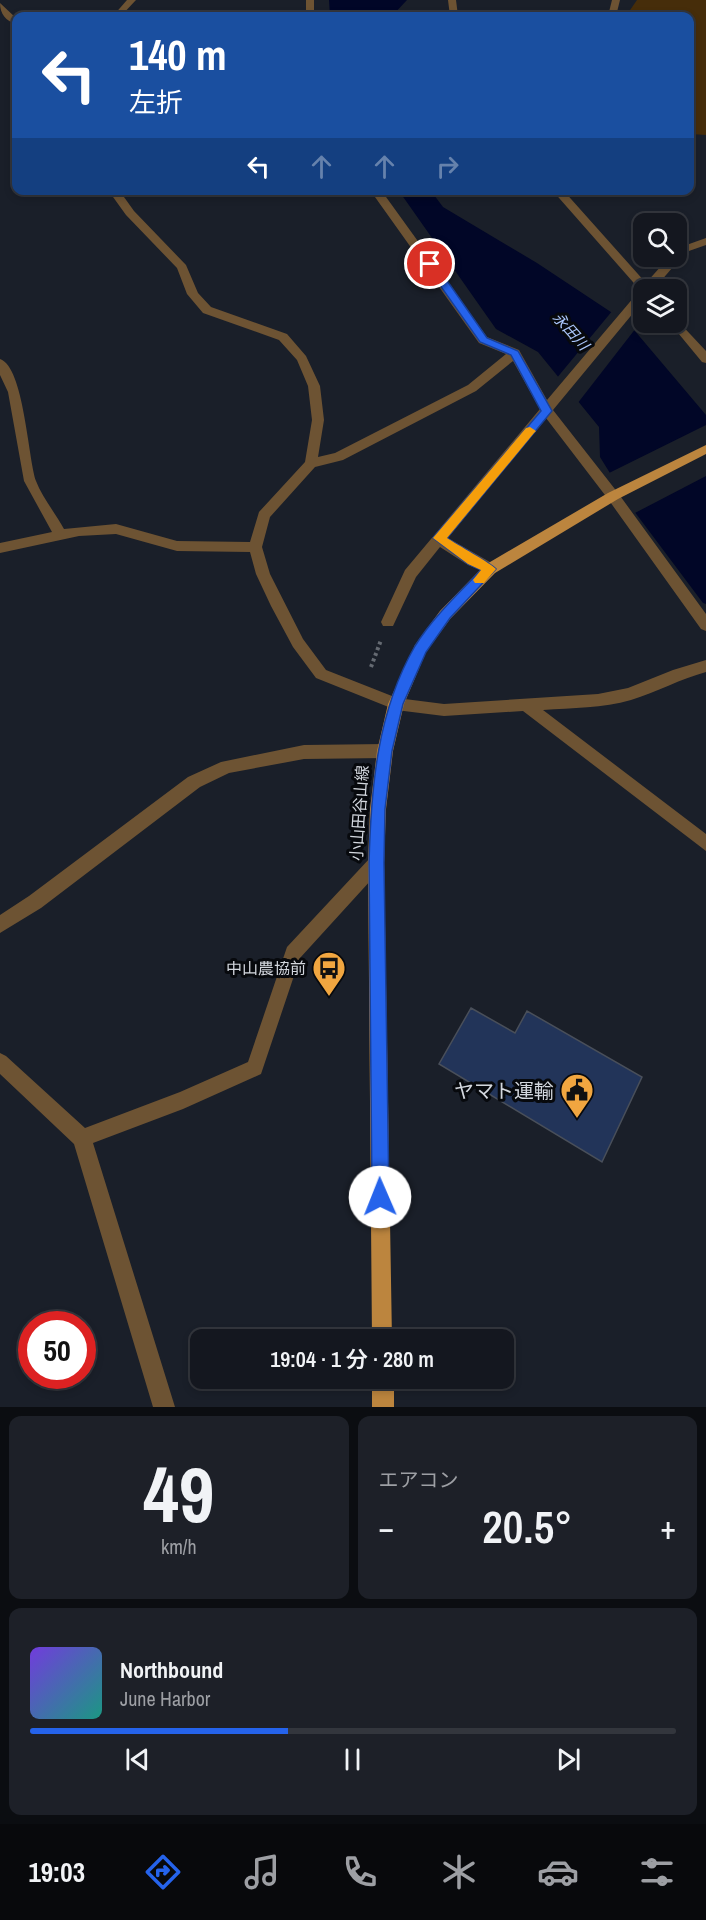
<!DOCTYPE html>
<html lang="ja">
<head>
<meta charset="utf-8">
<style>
  :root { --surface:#14171f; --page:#1d2028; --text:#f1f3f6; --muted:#9d9fa4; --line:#33363d; --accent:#2563eb }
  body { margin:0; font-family:"Archivo Narrow","Noto Sans JP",sans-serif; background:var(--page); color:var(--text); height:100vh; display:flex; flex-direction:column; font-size:22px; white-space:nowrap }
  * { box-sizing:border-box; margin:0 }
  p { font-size:20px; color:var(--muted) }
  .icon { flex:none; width:33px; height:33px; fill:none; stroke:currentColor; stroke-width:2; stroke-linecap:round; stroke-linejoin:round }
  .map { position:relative; height:1407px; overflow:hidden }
  .drawer { display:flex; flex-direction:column; gap:9px; padding:9px; background:#0b0d11; flex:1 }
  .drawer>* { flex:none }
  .guide { position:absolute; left:12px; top:12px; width:682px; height:183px; border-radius:12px; box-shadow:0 3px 9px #0003,0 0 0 2px var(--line); background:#1a4fa0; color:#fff; overflow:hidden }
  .buttons { position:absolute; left:633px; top:213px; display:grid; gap:12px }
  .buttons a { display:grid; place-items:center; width:54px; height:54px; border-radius:12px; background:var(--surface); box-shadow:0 3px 9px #0003,0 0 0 2px var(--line); font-size:30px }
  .speed { position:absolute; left:18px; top:1311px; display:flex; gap:12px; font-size:30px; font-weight:700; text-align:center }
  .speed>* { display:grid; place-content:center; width:78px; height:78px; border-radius:50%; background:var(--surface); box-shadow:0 3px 9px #0003,0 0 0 2px var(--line); line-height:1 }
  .speed .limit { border:9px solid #d22; background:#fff; color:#111 }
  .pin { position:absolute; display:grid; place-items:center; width:51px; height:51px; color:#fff; margin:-26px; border:3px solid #fff; border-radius:50%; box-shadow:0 2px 6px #0007 }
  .me { position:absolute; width:66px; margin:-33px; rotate:359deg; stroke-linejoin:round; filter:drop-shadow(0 0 4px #0008) }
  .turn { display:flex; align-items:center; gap:21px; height:126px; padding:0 18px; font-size:27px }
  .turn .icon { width:78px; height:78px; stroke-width:2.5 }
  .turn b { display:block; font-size:42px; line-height:51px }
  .lanes { display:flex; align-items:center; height:57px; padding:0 18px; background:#0003; justify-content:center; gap:30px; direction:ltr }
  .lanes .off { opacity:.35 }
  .big { font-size:45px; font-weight:600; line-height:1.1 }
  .drawer .widget { flex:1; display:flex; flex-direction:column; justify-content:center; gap:9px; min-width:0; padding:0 21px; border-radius:12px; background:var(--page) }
  .drawer .dial { align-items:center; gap:0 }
  .dial b { font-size:78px; line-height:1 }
  .song { display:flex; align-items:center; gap:18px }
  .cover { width:72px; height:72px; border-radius:9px; background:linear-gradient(135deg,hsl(260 70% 55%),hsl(170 70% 35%)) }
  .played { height:6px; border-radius:3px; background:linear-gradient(90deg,var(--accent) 40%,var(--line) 40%) }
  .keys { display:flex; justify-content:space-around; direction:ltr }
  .heat { display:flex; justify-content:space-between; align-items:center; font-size:33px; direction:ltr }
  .drawer .tiles { flex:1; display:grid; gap:9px; grid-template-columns:1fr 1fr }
  .widget:last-child { grid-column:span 2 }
  .trip { position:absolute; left:190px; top:1329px; width:324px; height:60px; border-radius:12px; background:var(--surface); box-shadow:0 3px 9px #0003,0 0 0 2px var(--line); font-weight:600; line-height:60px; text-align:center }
  .dock { display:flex; height:96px; justify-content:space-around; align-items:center; background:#08090c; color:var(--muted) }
  .dock .icon { width:42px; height:42px }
  .dock .active { color:var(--accent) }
  .dock b { font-size:27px; color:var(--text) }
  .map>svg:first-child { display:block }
  .green { fill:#462d0a }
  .water { fill:#010627 }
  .pier { fill:#1a1f29 }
  .building { fill:#223459; stroke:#494f5a; stroke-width:1.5 }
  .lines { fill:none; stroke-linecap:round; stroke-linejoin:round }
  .path { stroke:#656a72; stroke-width:4; stroke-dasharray:3 3; stroke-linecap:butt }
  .minor { fill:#6d5333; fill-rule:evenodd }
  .major { fill:#bc853e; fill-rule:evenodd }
  .route { fill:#2563eb; stroke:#184099; stroke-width:1.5 }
  .slow { fill:#f59e0b }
  .labels { text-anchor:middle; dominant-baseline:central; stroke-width:6; stroke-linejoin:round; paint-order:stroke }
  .far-water-label { font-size:15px; font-style:italic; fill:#acc7fc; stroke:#07090d }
  .street-label { font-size:16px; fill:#d3d7de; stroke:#07090d }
  .poi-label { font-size:16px; fill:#d3d7de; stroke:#07090d; text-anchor:end }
  .near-poi-label { font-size:20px; fill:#d3d7de; stroke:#07090d; text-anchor:end }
</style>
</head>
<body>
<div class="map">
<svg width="706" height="1407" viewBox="0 0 706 1407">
  <rect width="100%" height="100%" fill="#1a1f29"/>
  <path class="green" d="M 637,0 L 706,0 L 706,135 L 690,134 L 690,16 L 626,16 Z"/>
  <path class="water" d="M 329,0 L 407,0 L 392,16 L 330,16 Z
    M 399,191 L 431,191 L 443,207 L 537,263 L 629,324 L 706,415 L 706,604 L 703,603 L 631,507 L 600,457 L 599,427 L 538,352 L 496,329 Z"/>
  <path class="pier" d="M 613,310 L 636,328 L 577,404 L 556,379 Z
    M 706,425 L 706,476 L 633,514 L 607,474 Z"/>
  <path class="building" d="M 471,1008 L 515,1033 L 527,1011 L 642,1077 L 602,1162 L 439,1064 Z"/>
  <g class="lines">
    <path class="path" d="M 371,667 L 381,640"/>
    <path class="minor" d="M 127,0 L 136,0 L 121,16 L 113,16 Z
      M 306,0 L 314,0 L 314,16 L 306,16 Z
      M 448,0 L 456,0 L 458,16 L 450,16 Z
      M 612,0 L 620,0 L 616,16 L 608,16 Z
      M 0,3 L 16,18 L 16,24 C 6,21 0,14 0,3 Z
      M 108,190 L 119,190 L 134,211 L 186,265 L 198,293 L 211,307 L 287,334 L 306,356 L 320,386 L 324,420 L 318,457 L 335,453 L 468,385 L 506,354 L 479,343 L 370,190 L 381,190 L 487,337 L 519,350 L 547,400 L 640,290 L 552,190 L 563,190 L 646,283 L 670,256 L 676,256 L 678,248 L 706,238 L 706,245 L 686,252 L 653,290 L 644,290 L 644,300 L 553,410 L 618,493 L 706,614 L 706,631 L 701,629 L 608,499 L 546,418 L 448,538 L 495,565 L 497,569 L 495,573 L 490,574 L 468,565 L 440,547 L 416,577 L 393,626 L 383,626 L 381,622 L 405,570 L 540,409 L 513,361 L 476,391 L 343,460 L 315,467 L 270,517 L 262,547 L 270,574 L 303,639 L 326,670 L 397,698 L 444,704 L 598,694 L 628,688 L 673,670 L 706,660 L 706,672 C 680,679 657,692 631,700 C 603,708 572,708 543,710 L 706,834 L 706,851 L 523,711 L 444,716 L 396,710 L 316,678 L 293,647 L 271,606 L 256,574 L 250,552 L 177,551 L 116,534 L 79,536 L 0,553 L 0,543 L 52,532 L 24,481 L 8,392 L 0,375 L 0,359 C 24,367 28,458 36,481 C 42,497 56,514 64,529 L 116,524 L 177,541 L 250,542 L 259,512 L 305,462 L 312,420 L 308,386 L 297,360 L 279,340 L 203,313 L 187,294 L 177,268 L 126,215 Z
      M 676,319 L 706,351 L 706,363 L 702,362 L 669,322 L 676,322 Z
      M 385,744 L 390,746 L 393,751 L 390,756 L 385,758 L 304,759 L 229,773 L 200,787 L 41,908 L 0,933 L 0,915 L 29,896 L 188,777 L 221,762 L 304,745 Z
      M 376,856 L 382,858 L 384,863 L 382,868 L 300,958 L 261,1074 L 183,1109 L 93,1143 L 175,1407 L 153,1407 L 74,1144 L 0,1074 L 0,1053 L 6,1056 L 85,1128 L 180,1092 L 248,1062 L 287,947 L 370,858 Z"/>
    <path class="major" d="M 706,445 L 706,454 L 618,499 L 495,573 L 450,619 L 426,652 L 404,704 L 393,751 L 386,809 L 384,863 L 392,1340 L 372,1340 L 368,863 L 370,809 L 377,751 L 388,704 L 415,645 L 440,611 L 485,565 L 608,493 Z
      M 372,1378 L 394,1378 L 394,1407 L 372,1407 Z"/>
  </g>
  <path class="route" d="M 430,261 L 434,262 L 487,338 L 518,351 L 552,411 L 447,538 C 456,544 492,564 496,569 L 450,618 L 426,652 L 403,704 L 392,751 L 385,809 L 384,863 L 389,1197 L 387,1203 L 380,1205 L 374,1203 L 372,1197 L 369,863 C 371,788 377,712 415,646 C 433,617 458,594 481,570 L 468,564 L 433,538 L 541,411 L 511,355 L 480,342 L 425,264 Z"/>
  <path class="slow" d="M 530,427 L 536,431 L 534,433 L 447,538 C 456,544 492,564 496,569 L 484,583 L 475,583 L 473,580 L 481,570 L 468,564 L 433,538 L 526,428 Z"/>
  <defs>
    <symbol id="bus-pin" viewBox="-11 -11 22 30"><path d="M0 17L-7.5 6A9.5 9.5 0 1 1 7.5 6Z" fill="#f1a640" stroke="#07090d"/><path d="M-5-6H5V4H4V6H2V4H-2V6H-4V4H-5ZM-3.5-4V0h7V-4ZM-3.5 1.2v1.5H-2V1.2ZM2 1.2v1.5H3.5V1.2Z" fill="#111"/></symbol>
    <symbol id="civic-pin" viewBox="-11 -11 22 30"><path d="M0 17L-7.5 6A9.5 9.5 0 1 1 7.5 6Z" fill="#f1a640" stroke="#07090d"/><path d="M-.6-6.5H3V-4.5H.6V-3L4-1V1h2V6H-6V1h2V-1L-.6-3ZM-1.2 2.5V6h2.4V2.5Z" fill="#111"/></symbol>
  </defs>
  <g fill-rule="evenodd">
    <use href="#bus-pin" x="310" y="949" width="38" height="52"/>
    <use href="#civic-pin" x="558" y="1071" width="38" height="52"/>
  </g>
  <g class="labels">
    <g class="far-water-label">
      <text transform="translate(571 331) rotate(48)">永田川</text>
    </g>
    <g class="street-label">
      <text transform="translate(359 813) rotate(-86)">小山田谷山線</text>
    </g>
    <g class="poi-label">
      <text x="306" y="968">中山農協前</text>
    </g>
    <g class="near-poi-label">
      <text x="554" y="1090">ヤマト運輸</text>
    </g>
  </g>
</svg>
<div class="buttons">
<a><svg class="icon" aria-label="search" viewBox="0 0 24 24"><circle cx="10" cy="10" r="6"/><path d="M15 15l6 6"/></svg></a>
<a><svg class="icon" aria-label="layers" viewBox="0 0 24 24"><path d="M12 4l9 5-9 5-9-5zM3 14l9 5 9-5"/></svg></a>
</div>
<div class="speed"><div class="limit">50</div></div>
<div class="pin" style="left:430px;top:264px;background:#d93025"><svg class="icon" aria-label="arrive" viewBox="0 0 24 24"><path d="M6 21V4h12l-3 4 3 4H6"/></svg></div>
<svg class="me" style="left:380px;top:1197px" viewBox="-20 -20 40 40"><circle r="19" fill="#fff"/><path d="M0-13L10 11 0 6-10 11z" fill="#2563eb"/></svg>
<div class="trip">19:04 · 1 分 · 280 m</div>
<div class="guide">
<div class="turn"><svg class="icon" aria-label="left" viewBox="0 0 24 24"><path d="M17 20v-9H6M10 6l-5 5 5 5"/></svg><div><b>140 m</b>左折</div></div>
<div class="lanes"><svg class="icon" aria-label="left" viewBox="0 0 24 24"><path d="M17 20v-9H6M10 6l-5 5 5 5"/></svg><svg class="icon off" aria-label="ahead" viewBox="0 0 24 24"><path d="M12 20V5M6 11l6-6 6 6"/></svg><svg class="icon off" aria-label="ahead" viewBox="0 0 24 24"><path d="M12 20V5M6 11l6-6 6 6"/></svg><svg class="icon off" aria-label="right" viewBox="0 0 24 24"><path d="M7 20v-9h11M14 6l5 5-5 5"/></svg></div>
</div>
</div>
<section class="drawer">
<div class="tiles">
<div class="widget dial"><b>49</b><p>km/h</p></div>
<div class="widget"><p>エアコン</p>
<div class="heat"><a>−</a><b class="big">20.5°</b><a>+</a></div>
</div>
<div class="widget">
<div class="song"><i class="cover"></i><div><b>Northbound</b><p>June Harbor</p></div></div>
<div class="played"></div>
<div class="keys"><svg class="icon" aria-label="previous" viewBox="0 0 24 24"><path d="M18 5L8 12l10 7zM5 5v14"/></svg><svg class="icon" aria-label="pause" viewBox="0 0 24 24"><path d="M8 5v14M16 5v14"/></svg><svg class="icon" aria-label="next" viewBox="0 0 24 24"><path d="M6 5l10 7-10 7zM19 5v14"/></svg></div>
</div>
</div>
</section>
<nav class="dock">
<b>19:03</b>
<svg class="icon active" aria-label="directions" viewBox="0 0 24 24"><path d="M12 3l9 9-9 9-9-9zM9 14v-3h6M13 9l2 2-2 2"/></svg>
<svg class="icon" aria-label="music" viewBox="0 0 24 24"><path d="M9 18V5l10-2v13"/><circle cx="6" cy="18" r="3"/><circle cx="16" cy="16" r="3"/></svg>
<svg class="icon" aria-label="phone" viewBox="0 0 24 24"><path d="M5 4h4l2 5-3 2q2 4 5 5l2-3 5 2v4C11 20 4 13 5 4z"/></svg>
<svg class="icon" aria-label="climate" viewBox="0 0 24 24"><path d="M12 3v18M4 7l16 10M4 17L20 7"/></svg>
<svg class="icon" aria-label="car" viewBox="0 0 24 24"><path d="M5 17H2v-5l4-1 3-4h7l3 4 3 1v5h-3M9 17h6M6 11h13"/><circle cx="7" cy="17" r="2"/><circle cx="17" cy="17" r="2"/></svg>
<svg class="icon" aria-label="filters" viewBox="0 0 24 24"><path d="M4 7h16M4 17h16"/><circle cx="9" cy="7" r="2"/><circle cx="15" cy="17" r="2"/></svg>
</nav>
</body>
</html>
